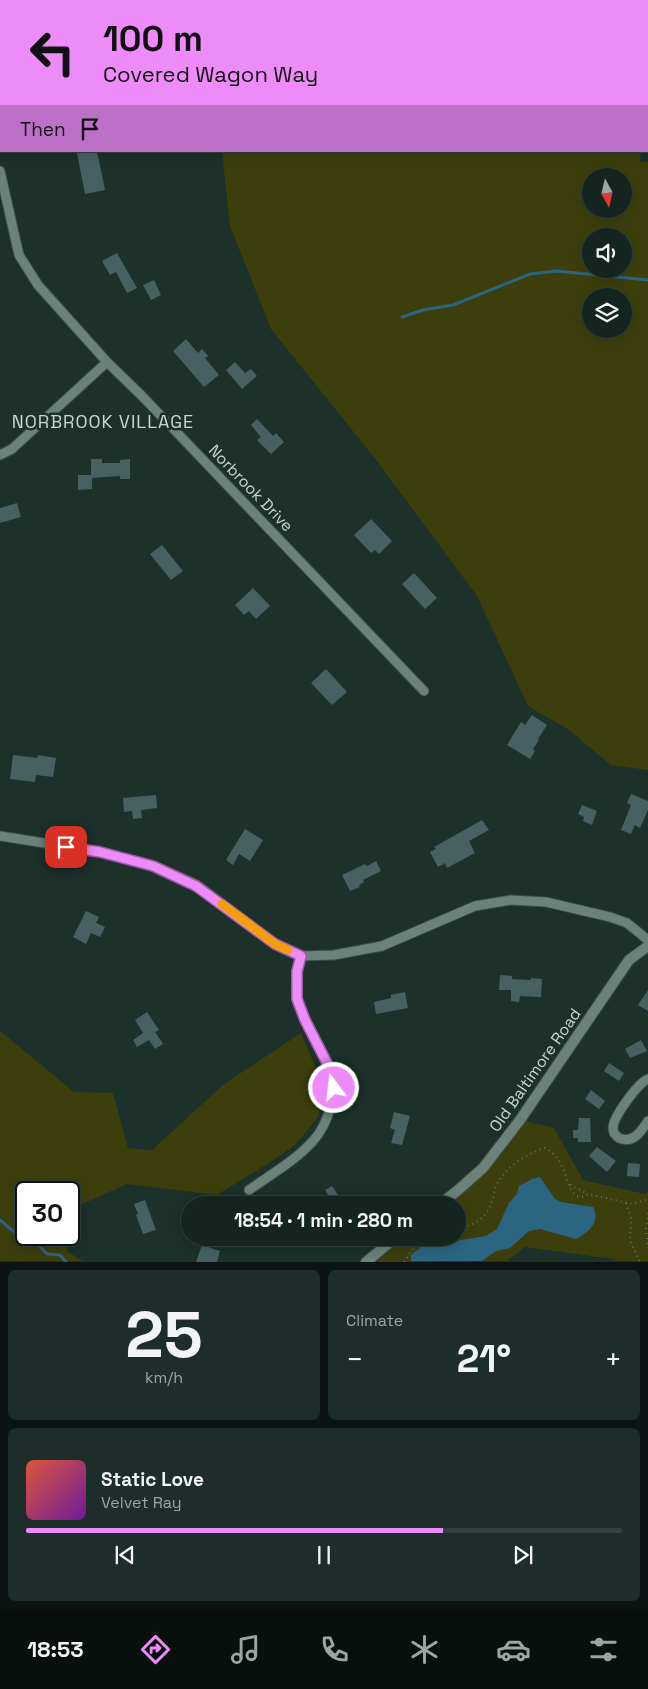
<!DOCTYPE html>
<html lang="en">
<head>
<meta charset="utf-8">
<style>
  :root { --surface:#142520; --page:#1d2d29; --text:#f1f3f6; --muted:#9da5a5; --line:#33423e; --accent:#ed8cf9 }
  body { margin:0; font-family:"Space Grotesk",sans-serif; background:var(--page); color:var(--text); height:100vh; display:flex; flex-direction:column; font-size:19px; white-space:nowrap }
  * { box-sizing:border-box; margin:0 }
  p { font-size:16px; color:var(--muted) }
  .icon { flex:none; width:28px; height:28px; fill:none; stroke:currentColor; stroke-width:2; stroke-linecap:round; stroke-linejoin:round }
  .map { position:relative; height:1262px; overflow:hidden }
  .panel { display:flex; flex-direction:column; gap:8px; padding:8px; background:#0b1412; flex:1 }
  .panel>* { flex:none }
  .banner { position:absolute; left:0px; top:0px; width:649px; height:152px; box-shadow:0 2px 12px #0003,0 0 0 1px var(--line); background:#ed8cf9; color:#111; overflow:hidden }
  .needle { width:32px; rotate:172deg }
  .controls { position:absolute; left:582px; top:168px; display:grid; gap:10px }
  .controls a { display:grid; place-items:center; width:50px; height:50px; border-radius:50%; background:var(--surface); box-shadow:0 2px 12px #0003,0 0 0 1px var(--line); font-size:25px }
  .speed { position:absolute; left:15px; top:1181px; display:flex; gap:10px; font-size:25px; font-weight:700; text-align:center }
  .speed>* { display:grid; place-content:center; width:65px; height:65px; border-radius:50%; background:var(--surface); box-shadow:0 2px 12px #0003,0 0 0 1px var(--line); line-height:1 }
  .speed .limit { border:2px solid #111; border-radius:8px; background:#fff; color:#111 }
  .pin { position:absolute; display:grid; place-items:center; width:42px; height:42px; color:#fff; margin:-21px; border-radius:10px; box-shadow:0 2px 8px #0006 }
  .me { position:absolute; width:55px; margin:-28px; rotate:345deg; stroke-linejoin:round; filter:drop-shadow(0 0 4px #0008) }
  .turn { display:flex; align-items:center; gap:18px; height:105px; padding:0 20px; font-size:22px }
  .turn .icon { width:65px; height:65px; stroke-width:2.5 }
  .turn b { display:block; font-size:35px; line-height:42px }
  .then { display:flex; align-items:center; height:48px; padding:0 20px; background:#0003; gap:10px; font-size:19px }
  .big { font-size:38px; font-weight:700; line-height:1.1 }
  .panel .card { flex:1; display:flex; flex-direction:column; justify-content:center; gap:8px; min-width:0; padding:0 18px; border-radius:8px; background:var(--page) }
  .panel .dial { align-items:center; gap:0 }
  .dial b { font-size:65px; line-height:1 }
  .song { display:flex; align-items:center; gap:15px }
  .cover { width:60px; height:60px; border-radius:8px; background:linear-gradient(135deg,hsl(10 70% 55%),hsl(280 70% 35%)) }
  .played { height:5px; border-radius:2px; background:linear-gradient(90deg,var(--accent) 70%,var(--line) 70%) }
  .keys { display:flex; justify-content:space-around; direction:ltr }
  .heat { display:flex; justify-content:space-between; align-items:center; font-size:28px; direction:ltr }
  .panel .tiles { flex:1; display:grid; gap:8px; grid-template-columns:1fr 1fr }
  .card:last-child { grid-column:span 2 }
  .trip { position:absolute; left:181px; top:1196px; width:285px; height:50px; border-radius:25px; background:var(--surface); box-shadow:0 2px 12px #0003,0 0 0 1px var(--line); font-weight:700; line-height:50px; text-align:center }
  .tabs { display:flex; height:80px; justify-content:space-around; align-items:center; background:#080f0d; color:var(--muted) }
  .tabs .icon { width:35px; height:35px }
  .tabs .selected { color:var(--accent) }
  .tabs b { font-size:22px; color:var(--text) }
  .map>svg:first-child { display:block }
  .green { fill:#3c3f0c; fill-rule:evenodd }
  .water { fill:#2b6582 }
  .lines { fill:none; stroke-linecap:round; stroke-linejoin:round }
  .stream { stroke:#2b6582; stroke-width:3 }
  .building { fill:#476163 }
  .minor-casing { stroke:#3a4e48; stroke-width:11 }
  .tertiary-casing { stroke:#3a4e48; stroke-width:12 }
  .path { stroke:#5f726c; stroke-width:2; stroke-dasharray:1 4; stroke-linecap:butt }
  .minor { stroke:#6a827a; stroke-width:9 }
  .tertiary { stroke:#6a827a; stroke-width:10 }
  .route-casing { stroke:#9a5ba2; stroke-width:12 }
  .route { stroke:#ed8cf9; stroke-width:9 }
  .slow { stroke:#f59e0b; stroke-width:9 }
  .labels { text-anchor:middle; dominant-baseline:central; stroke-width:5; stroke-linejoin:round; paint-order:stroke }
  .street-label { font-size:16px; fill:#c9d7d2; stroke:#1b312a }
  .neighbourhood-label { font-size:18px; letter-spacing:1px; fill:#c9d7d2; stroke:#1b312a }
</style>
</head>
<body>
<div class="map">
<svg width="648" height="1262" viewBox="0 0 648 1262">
  <rect width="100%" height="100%" fill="#1b312a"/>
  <path class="green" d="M 517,0 L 648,0 L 648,9 L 648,1 Z
    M 222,151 L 641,151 L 640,162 L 648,162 L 648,770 L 611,765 L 569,730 L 528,706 L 477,596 L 377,461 L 271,329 L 230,226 ZM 624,176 L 624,209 L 591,209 L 591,176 ZM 624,236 L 624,269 L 591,269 L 591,236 ZM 624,296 L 624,329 L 591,329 L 591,296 Z
    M 0,1031 L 74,1092 L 113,1093 L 128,1148 L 152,1150 L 224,1084 L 301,1033 L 324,1087 L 318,1117 L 296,1144 L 277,1158 L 217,1195 L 127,1184 L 69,1210 L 69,1192 L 26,1192 L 26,1235 L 65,1235 L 68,1252 L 83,1261 L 0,1261 Z
    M 520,1120 L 554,1128 L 583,1180 L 645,1194 L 648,1191 L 648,1261 L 616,1261 L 613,1259 L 525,1247 L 507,1261 L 366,1262 L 395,1238 L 458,1238 L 458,1205 L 439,1205 L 457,1191 Z"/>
  <path class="water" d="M 540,1177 L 555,1199 L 561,1202 L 593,1207 C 601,1222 589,1232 576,1239 L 540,1229 L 529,1231 L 510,1248 L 496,1251 L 482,1261 L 411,1261 L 411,1255 L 421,1247 L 439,1241 L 455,1241 L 486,1236 L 497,1229 L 509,1203 L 517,1194 L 519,1186 L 532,1179 Z"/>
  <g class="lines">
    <path class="stream" d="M 248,0 L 249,1
      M 402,317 L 423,310 L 453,305 L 530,274 L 556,271 L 648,280
      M 0,1220 L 19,1236 L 31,1237 L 47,1254 L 60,1255 L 66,1262"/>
  </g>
  <path class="building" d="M 84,151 L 97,151 L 105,190 L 85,194 L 77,153 Z
    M 117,253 L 137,288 L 127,293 L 116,272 L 110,275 L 102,261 Z
    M 154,280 L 161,295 L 151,300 L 143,285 Z
    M 186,339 L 198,353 L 202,349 L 208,356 L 205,358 L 219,375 L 204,387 L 173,351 Z
    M 235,362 L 245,373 L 251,369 L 257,376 L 242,389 L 226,370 Z
    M 257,419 L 273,436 L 276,433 L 284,442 L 271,454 L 257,440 L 261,437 L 251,425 Z
    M 91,459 L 102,459 L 102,463 L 120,463 L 120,460 L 130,459 L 130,479 L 120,479 L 120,476 L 92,478 L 92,489 L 78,490 L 78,475 L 91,475 Z
    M 17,503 L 21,517 L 0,523 L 0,508 Z
    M 371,519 L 392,541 L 379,554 L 375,550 L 371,553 L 354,535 Z
    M 162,545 L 183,571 L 171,580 L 150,554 Z
    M 414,573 L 437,598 L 425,609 L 402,584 Z
    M 253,588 L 270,606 L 256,619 L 249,611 L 244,615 L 235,605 Z
    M 326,669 L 347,692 L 332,705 L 311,683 Z
    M 532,715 L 547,725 L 538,739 L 539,740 L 533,749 L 535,751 L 530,759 L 507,745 L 521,722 L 525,725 Z
    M 13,755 L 37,758 L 38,755 L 56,758 L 53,777 L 36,775 L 35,782 L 10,779 Z
    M 631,794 L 648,801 L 648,810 L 640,828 L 635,825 L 631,834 L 621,830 L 631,805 L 627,803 Z
    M 156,795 L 157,808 L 141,810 L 142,818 L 133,819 L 132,811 L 124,812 L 123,798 Z
    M 582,805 L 597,811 L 592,825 L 583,821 L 584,817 L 578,814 Z
    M 482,820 L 489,830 L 469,841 L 475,853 L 447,868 L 445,863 L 438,867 L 430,852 L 436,849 L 434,847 Z
    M 245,829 L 263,840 L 250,861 L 239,854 L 233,865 L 226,860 Z
    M 376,861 L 381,871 L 363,880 L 364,882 L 359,885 L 360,887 L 350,891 L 342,875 L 365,864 L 367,866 Z
    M 86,911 L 99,917 L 96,923 L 105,927 L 100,937 L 91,933 L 86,944 L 73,937 Z
    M 500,975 L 512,976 L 512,979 L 531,980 L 531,978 L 542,979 L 541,997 L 520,996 L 519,1002 L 511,1001 L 511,990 L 499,990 Z
    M 648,990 L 648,1011 L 638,1005 Z
    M 405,992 L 408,1008 L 376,1014 L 374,1002 L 391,998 L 391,995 Z
    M 147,1012 L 159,1030 L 155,1032 L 163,1044 L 155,1049 L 149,1040 L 137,1047 L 133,1040 L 143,1033 L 135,1020 Z
    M 641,1040 L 647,1051 L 630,1058 L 625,1049 Z
    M 609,1063 L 624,1073 L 619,1081 L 604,1071 Z
    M 591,1090 L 605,1101 L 599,1109 L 585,1099 Z
    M 394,1112 L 410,1116 L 402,1145 L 391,1143 L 395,1130 L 390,1128 Z
    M 579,1118 L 590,1118 L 591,1142 L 578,1142 L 578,1138 L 573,1138 L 573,1130 L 578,1130 Z
    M 597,1147 L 616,1161 L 607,1172 L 589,1156 Z
    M 628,1163 L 640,1164 L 639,1177 L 627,1176 Z
    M 332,1186 L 345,1205 L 320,1205 L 330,1198 L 325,1190 Z
    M 145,1200 L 156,1230 L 143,1234 L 136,1215 L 138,1214 L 134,1204 Z
    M 202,1245 L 220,1251 L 217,1262 L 196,1262 Z"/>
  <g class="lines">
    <defs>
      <path id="minor" d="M 0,171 L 19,255 L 38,285 L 107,362 L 142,396 L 424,691
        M 0,455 L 12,449 L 107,362
        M 0,836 L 100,852 L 153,866 L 197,885 L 275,944 L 301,956 L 334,955 L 382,946 L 475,906 L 511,900 L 546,902 L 610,917 L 627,923 L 648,940
        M 648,1079 C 638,1083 613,1117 613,1128 C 613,1133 616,1136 619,1138 C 633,1144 641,1132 648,1121
        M 249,1190 C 270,1175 295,1161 313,1141 C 321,1132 327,1120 330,1108 C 331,1102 334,1095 334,1089 C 334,1066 305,1026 298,1001 C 294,987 298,969 301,956"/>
      <path id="tertiary" d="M 439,1205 L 457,1191 L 483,1168 L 520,1120 L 629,960 L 648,946
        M 366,1262 L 395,1238"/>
    </defs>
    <use href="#minor" class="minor-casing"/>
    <use href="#tertiary" class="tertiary-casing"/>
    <path class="path" d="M 570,1185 L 588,1194
      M 626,1203 L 631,1218 L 630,1241 L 640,1262
      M 648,1213 L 646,1229 L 648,1248
      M 458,1229 C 475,1224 486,1220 492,1201 C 494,1197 494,1191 496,1186 C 505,1167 526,1154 545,1148 C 568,1159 565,1190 577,1196 C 581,1198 585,1196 588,1194 L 632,1204 L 648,1199
      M 404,1262 L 414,1247 L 430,1238"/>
    <use href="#minor" class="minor"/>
    <use href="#tertiary" class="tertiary"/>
  </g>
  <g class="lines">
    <defs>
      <path id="route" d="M 66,847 L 100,852 L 153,866 L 196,886 L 275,944 L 301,956 L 297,971 L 297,999 L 305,1020 L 328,1065 L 334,1088"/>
    </defs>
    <use href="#route" class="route-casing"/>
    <use href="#route" class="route"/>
    <path class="slow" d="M 222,904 L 275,944 L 288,950"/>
  </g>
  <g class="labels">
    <g class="street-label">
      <text transform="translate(251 488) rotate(46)">Norbrook Drive</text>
      <text transform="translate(535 1070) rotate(-55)">Old Baltimore Road</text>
    </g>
    <g class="neighbourhood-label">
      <text x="103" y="421">NORBROOK VILLAGE</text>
    </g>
  </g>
</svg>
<div class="controls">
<a><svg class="needle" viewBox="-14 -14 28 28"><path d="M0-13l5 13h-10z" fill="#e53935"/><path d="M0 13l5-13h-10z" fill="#9da5a5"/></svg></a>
<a><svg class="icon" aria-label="sound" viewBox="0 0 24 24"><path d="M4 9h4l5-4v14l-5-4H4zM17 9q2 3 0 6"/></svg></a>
<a><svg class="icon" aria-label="layers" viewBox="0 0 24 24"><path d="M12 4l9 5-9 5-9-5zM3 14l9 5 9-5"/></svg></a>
</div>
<div class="speed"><div class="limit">30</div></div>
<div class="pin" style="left:66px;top:847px;background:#d93025"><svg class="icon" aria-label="arrive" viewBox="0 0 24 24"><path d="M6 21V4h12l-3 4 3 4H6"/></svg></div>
<svg class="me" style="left:334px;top:1088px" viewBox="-20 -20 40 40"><circle r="17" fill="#ed8cf9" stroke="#fff" stroke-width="3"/><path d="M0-11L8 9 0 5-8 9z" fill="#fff"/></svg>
<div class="trip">18:54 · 1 min · 280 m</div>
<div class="banner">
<div class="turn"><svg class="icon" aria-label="left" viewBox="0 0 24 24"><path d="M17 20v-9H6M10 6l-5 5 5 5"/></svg><div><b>100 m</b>Covered Wagon Way</div></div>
<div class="then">Then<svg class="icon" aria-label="arrive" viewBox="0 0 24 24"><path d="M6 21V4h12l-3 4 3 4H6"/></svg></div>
</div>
</div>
<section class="panel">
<div class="tiles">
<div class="card dial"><b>25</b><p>km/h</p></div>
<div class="card"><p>Climate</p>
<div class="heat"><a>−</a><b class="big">21°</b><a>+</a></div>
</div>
<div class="card">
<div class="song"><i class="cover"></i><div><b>Static Love</b><p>Velvet Ray</p></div></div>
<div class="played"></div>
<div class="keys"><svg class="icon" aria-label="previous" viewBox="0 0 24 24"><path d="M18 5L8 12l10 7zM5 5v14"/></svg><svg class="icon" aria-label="pause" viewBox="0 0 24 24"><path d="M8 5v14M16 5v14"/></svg><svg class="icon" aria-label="next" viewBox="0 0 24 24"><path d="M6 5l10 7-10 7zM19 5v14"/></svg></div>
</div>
</div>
</section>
<nav class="tabs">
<b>18:53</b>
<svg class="icon selected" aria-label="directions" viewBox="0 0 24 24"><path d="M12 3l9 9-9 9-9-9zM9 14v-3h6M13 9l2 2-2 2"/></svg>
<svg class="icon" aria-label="music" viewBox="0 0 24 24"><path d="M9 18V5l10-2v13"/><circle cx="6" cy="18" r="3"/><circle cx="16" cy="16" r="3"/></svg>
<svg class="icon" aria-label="phone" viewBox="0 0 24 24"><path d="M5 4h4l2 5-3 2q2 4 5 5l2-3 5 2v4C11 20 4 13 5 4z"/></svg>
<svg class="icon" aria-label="climate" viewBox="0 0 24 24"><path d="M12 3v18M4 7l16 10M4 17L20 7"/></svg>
<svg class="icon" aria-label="car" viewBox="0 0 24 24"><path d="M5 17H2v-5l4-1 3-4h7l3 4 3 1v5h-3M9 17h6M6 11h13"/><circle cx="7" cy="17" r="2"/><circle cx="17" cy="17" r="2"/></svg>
<svg class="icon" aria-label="filters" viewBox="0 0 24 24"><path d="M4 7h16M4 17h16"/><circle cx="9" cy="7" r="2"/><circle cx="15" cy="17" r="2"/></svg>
</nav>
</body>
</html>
